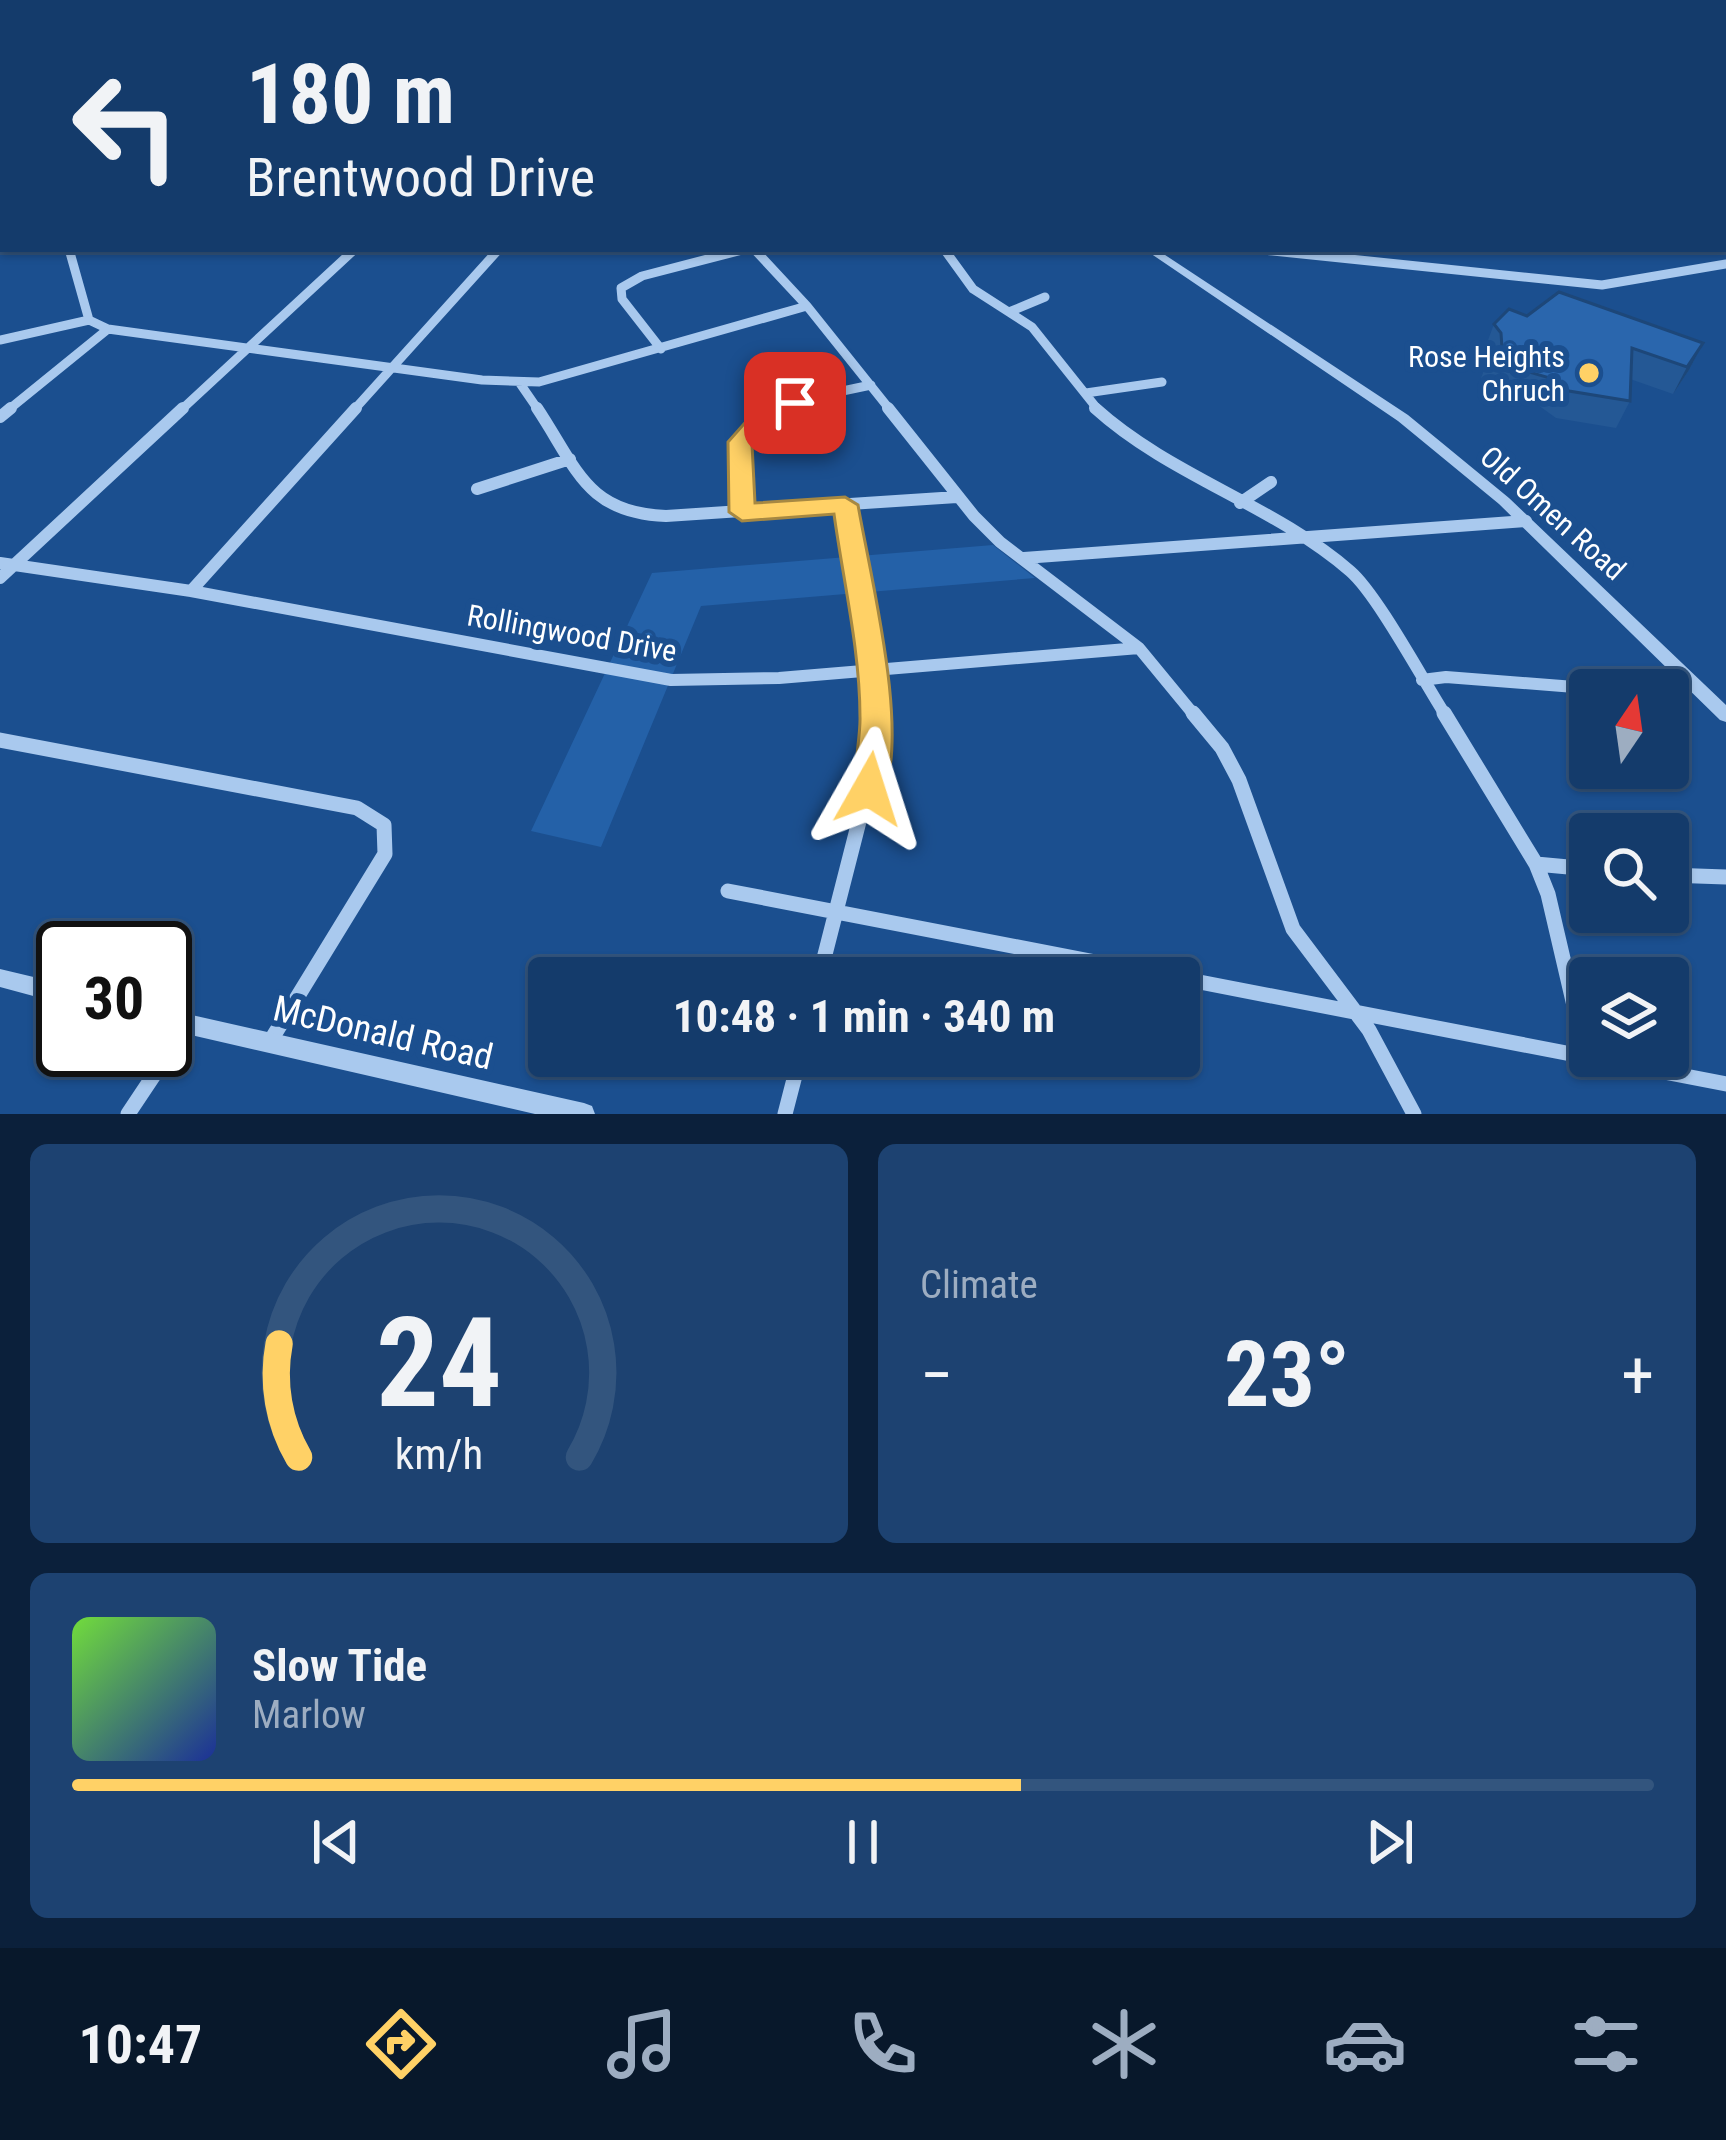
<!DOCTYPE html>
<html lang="en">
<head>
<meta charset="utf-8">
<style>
  :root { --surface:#143b6b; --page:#1d4271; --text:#f1f3f6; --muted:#9dadc1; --line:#33557e; --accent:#ffd166 }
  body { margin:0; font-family:"Roboto Condensed",sans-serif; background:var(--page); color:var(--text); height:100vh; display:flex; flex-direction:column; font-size:45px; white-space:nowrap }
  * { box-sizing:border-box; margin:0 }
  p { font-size:39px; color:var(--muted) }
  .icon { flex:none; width:66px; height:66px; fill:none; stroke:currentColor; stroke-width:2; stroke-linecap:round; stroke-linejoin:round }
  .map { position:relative; height:1114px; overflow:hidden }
  .panel { display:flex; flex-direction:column; gap:30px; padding:30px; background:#0b203b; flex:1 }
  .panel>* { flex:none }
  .guide { position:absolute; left:0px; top:0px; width:1728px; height:252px; box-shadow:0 3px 9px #0004,0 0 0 3px var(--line); background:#143b6b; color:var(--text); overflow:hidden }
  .needle { width:78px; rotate:13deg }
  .buttons { position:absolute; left:1569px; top:669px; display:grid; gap:24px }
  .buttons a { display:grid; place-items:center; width:120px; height:120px; border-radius:12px; background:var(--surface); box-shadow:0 3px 9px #0004,0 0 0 3px var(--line); font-size:60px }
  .speed { position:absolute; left:36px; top:921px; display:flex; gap:24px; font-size:60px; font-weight:700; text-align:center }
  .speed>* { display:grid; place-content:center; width:156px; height:156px; border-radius:50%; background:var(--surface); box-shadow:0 3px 9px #0004,0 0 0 3px var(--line); line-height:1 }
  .speed .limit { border:6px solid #111; border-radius:18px; background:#fff; color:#111 }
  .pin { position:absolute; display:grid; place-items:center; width:102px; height:102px; color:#fff; margin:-51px; border-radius:24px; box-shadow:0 6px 18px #0006 }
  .me { position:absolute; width:132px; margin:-66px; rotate:6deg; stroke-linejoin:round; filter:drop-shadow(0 0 9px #0008) }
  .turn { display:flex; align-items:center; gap:42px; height:252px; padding:0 48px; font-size:54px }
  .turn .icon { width:156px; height:156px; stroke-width:2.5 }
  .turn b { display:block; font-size:84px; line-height:102px }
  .big { font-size:90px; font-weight:700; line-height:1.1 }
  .panel .card { flex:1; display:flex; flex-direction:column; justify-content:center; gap:18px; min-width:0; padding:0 42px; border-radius:18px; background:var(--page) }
  .panel .dial { align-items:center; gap:0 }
  .dial svg { height:312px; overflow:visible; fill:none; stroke:var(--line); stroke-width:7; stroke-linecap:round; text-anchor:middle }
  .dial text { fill:var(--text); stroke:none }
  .song { display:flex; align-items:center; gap:36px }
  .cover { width:144px; height:144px; border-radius:18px; background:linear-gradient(135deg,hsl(100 70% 55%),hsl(230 70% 35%)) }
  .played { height:12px; border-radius:6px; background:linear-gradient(90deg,var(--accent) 60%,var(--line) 60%) }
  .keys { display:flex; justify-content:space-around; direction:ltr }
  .heat { display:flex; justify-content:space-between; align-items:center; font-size:66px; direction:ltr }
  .panel .tiles { flex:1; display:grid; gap:30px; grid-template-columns:1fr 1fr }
  .card:last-child { grid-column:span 2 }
  .trip { position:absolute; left:528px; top:957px; width:672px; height:120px; border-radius:12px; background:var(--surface); box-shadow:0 3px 9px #0004,0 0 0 3px var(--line); font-weight:700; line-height:120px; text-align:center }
  .menu { display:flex; height:192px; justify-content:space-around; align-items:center; background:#08182b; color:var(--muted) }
  .menu .icon { width:84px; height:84px }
  .menu .on { color:var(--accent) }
  .menu b { font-size:54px; color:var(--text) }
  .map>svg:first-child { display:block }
  .green { fill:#2461a8 }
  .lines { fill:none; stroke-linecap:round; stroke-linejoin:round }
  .stream { stroke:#9cc4f0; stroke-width:3 }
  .river { fill:#123a6d; fill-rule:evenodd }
  .minor-far3 { stroke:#a9c9ee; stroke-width:8 }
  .minor-far2 { stroke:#a9c9ee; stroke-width:9 }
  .minor-far1 { stroke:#a9c9ee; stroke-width:12 }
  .minor { stroke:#a9c9ee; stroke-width:15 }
  .tertiary { fill:#a9c9ee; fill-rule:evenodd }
  .secondary { fill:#d6e6fa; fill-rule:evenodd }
  .primary { fill:#f0f6ff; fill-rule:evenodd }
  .trunk { fill:#f8faff; fill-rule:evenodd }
  .wall { fill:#245895 }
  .shaded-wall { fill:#1d4779 }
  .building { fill:#2a66ad; stroke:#1d4779; stroke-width:3 }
  .route { fill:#ffd166; stroke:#a68842; stroke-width:3 }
  .poi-dot { fill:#ffd166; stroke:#1b4f8f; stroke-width:4.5 }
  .labels { text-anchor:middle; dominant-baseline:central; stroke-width:12; stroke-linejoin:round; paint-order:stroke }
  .poi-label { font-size:30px; fill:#fff; stroke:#1b4f8f; text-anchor:end }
  .street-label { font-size:30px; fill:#fff; stroke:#1b4f8f }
  .near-street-label { font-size:36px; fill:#fff; stroke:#1b4f8f }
</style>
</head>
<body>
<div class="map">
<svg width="1726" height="1114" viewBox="0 0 1726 1114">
  <rect width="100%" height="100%" fill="#1b4f8f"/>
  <path class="green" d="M 993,545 L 1035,578 L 701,606 L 601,847 L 531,831 L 652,573 Z"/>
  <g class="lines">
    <path class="stream" d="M 180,3 L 208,0"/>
    <path class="river" d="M 0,98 L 3,98 L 0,110 Z"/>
    <path class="minor-far3" d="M 1697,0 L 1714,3
      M 574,3 L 579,0"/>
    <path class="minor-far2" d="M 69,249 L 89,320 L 108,329 L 482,380 L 539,382 L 807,306
      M 754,249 L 807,306 L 891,411
      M 944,249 L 973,289 L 1032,327 L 1099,411
      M 1253,249 L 1602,285 L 1726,264
      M 1009,312 L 1045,297
      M 0,340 L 89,320
      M 661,349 L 622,299 L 621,288 L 642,276 L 746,249
      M 519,382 L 539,411
      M 1086,393 L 1162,382
      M 7,411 L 108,329
      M 180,411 L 355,249
      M 353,411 L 499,249
      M 770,411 L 795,401 L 871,385"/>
    <path class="minor-far1" d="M 537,408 C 577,468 586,513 666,516 L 957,497
      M 888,408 L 974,516 L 1000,542 L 1139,648 L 1195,716
      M 1095,408 C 1170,476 1274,505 1350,571 C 1377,594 1424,682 1446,716
      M 0,417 L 11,408
      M 477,489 L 570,459
      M 1240,503 L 1271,482
      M 845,505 L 872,670 L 874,716
      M 743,512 C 738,467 732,433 775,408
      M 1024,558 L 1526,521
      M 0,563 L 191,591 L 671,680 L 779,678 L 1139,648
      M 0,578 L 183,408
      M 191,591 L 356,408
      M 1422,680 L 1446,677 L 1600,689 L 1685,676"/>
    <path class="minor" d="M 1193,713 L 1222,748 L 1239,780 L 1293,929 L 1369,1030 L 1414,1114
      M 1444,713 L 1536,864 L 1548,894 L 1586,1057
      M 0,740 L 357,808 L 384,825 L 385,854 L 271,1040
      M 1536,864 L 1590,869
      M 1668,875 L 1726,877
      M 728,891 L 1178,978
      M 819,978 L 876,755 L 874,713
      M 1179,978 L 1726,1084
      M 128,1114 L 188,1024
      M 785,1114 L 800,1056"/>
    <path class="tertiary" d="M 787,0 L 796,0 L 799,3 L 790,3 Z
      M 1144,249 L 1156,249 L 1408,415 L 1509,498 L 1726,705 L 1726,722 L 1720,720 L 1499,504 L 1398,421 Z
      M 0,969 L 63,984 L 63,1004 L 0,987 Z
      M 165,1009 L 584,1103 L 592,1106 L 595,1114 L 535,1114 L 165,1029 Z"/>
    <path class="secondary" d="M 1381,0 L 1393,0 L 1397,3 L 1385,3 Z"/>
    <path class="primary" d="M 882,0 L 930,0 L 939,3 L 891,3 Z
      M 1725,51 L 1726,51 L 1726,57 L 1725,57 Z"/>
    <path class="trunk" d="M 282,0 L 280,3 L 267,3 L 269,0 Z
      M 3,171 L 3,180 L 0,181 L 0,172 Z"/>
  </g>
  <path class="wall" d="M 493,0 L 552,0 L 552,3 L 492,3 Z
    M 1527,316 L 1703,343 L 1689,370 L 1673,394 L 1630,379 L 1630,401 L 1616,428 L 1556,418 L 1538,405 L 1501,394 L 1481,378 L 1489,358 L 1484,351 L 1494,324 Z"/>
  <path class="shaded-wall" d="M 529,0 L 552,0 L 552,3 L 529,3 Z
    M 1703,343 L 1689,370 L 1673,394 L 1687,367 Z"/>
  <path class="building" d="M 1559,292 L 1703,343 L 1687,367 L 1632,348 L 1630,401 L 1569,391 L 1550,378 L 1512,367 L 1492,351 L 1502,348 L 1501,333 L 1494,324 L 1509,309 L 1527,316 Z"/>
  <path class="route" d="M 795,396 L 804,398 L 804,408 L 775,418 L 752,444 L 755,503 L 845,497 L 858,505 C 870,575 912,739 881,799 L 869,803 L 858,799 C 850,784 861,738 860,717 C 860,650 843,580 834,514 L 742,521 L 729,512 L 728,442 L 758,408 Z"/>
  <circle class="poi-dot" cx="1589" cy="373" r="12"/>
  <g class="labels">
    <g class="poi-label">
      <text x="1565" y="356">Rose Heights<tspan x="1565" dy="34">Chruch</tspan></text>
    </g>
    <g class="street-label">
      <text transform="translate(1553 513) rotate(42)">Old Omen Road</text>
      <text transform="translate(572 633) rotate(10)">Rollingwood Drive</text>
    </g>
    <g class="near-street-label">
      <text transform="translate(383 1033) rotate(13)">McDonald Road</text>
    </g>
  </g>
</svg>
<div class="buttons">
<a><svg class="needle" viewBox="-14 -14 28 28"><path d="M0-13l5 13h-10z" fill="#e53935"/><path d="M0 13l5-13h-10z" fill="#9dadc1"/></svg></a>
<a><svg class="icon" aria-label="search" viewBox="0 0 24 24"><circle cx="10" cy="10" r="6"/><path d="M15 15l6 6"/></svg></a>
<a><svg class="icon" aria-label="layers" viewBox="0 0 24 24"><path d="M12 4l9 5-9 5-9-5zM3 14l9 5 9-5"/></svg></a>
</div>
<div class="speed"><div class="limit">30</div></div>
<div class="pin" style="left:795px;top:403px;background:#d93025"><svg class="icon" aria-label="arrive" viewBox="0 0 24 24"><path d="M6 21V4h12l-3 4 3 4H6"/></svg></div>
<svg class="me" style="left:869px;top:789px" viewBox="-20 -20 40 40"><path d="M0-17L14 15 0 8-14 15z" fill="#ffd166" stroke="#fff" stroke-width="4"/></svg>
<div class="trip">10:48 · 1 min · 340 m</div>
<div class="guide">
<div class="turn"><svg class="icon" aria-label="left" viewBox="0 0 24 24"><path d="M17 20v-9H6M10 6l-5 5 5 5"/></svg><div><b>180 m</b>Brentwood Drive</div></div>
</div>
</div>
<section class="panel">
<div class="tiles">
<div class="card dial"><svg viewBox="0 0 100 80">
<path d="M14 69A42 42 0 1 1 86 69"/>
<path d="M14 69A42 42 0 0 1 9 40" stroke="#ffd166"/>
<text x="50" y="56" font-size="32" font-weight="700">24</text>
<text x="50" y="72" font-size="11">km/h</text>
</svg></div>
<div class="card"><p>Climate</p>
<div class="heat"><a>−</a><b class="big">23°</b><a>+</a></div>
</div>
<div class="card">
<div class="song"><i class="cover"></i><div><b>Slow Tide</b><p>Marlow</p></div></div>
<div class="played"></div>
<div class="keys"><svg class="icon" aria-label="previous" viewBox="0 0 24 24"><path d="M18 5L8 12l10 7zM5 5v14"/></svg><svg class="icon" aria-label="pause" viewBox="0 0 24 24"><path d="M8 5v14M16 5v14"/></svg><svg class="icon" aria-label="next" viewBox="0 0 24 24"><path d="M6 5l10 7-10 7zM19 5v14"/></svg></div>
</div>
</div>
</section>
<nav class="menu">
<b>10:47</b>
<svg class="icon on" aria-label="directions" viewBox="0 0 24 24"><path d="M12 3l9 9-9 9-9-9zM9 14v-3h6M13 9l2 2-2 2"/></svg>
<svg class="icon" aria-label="music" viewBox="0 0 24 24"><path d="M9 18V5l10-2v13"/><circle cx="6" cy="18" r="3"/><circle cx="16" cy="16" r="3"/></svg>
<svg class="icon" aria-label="phone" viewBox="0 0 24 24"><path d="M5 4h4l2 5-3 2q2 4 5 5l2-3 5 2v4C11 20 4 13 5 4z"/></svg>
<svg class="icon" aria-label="climate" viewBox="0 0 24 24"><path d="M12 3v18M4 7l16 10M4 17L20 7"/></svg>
<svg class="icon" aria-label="car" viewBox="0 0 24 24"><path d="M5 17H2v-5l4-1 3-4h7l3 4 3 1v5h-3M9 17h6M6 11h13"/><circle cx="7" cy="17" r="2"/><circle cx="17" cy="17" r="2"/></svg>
<svg class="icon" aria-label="filters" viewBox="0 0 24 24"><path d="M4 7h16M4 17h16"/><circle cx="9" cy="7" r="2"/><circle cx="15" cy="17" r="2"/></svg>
</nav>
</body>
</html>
